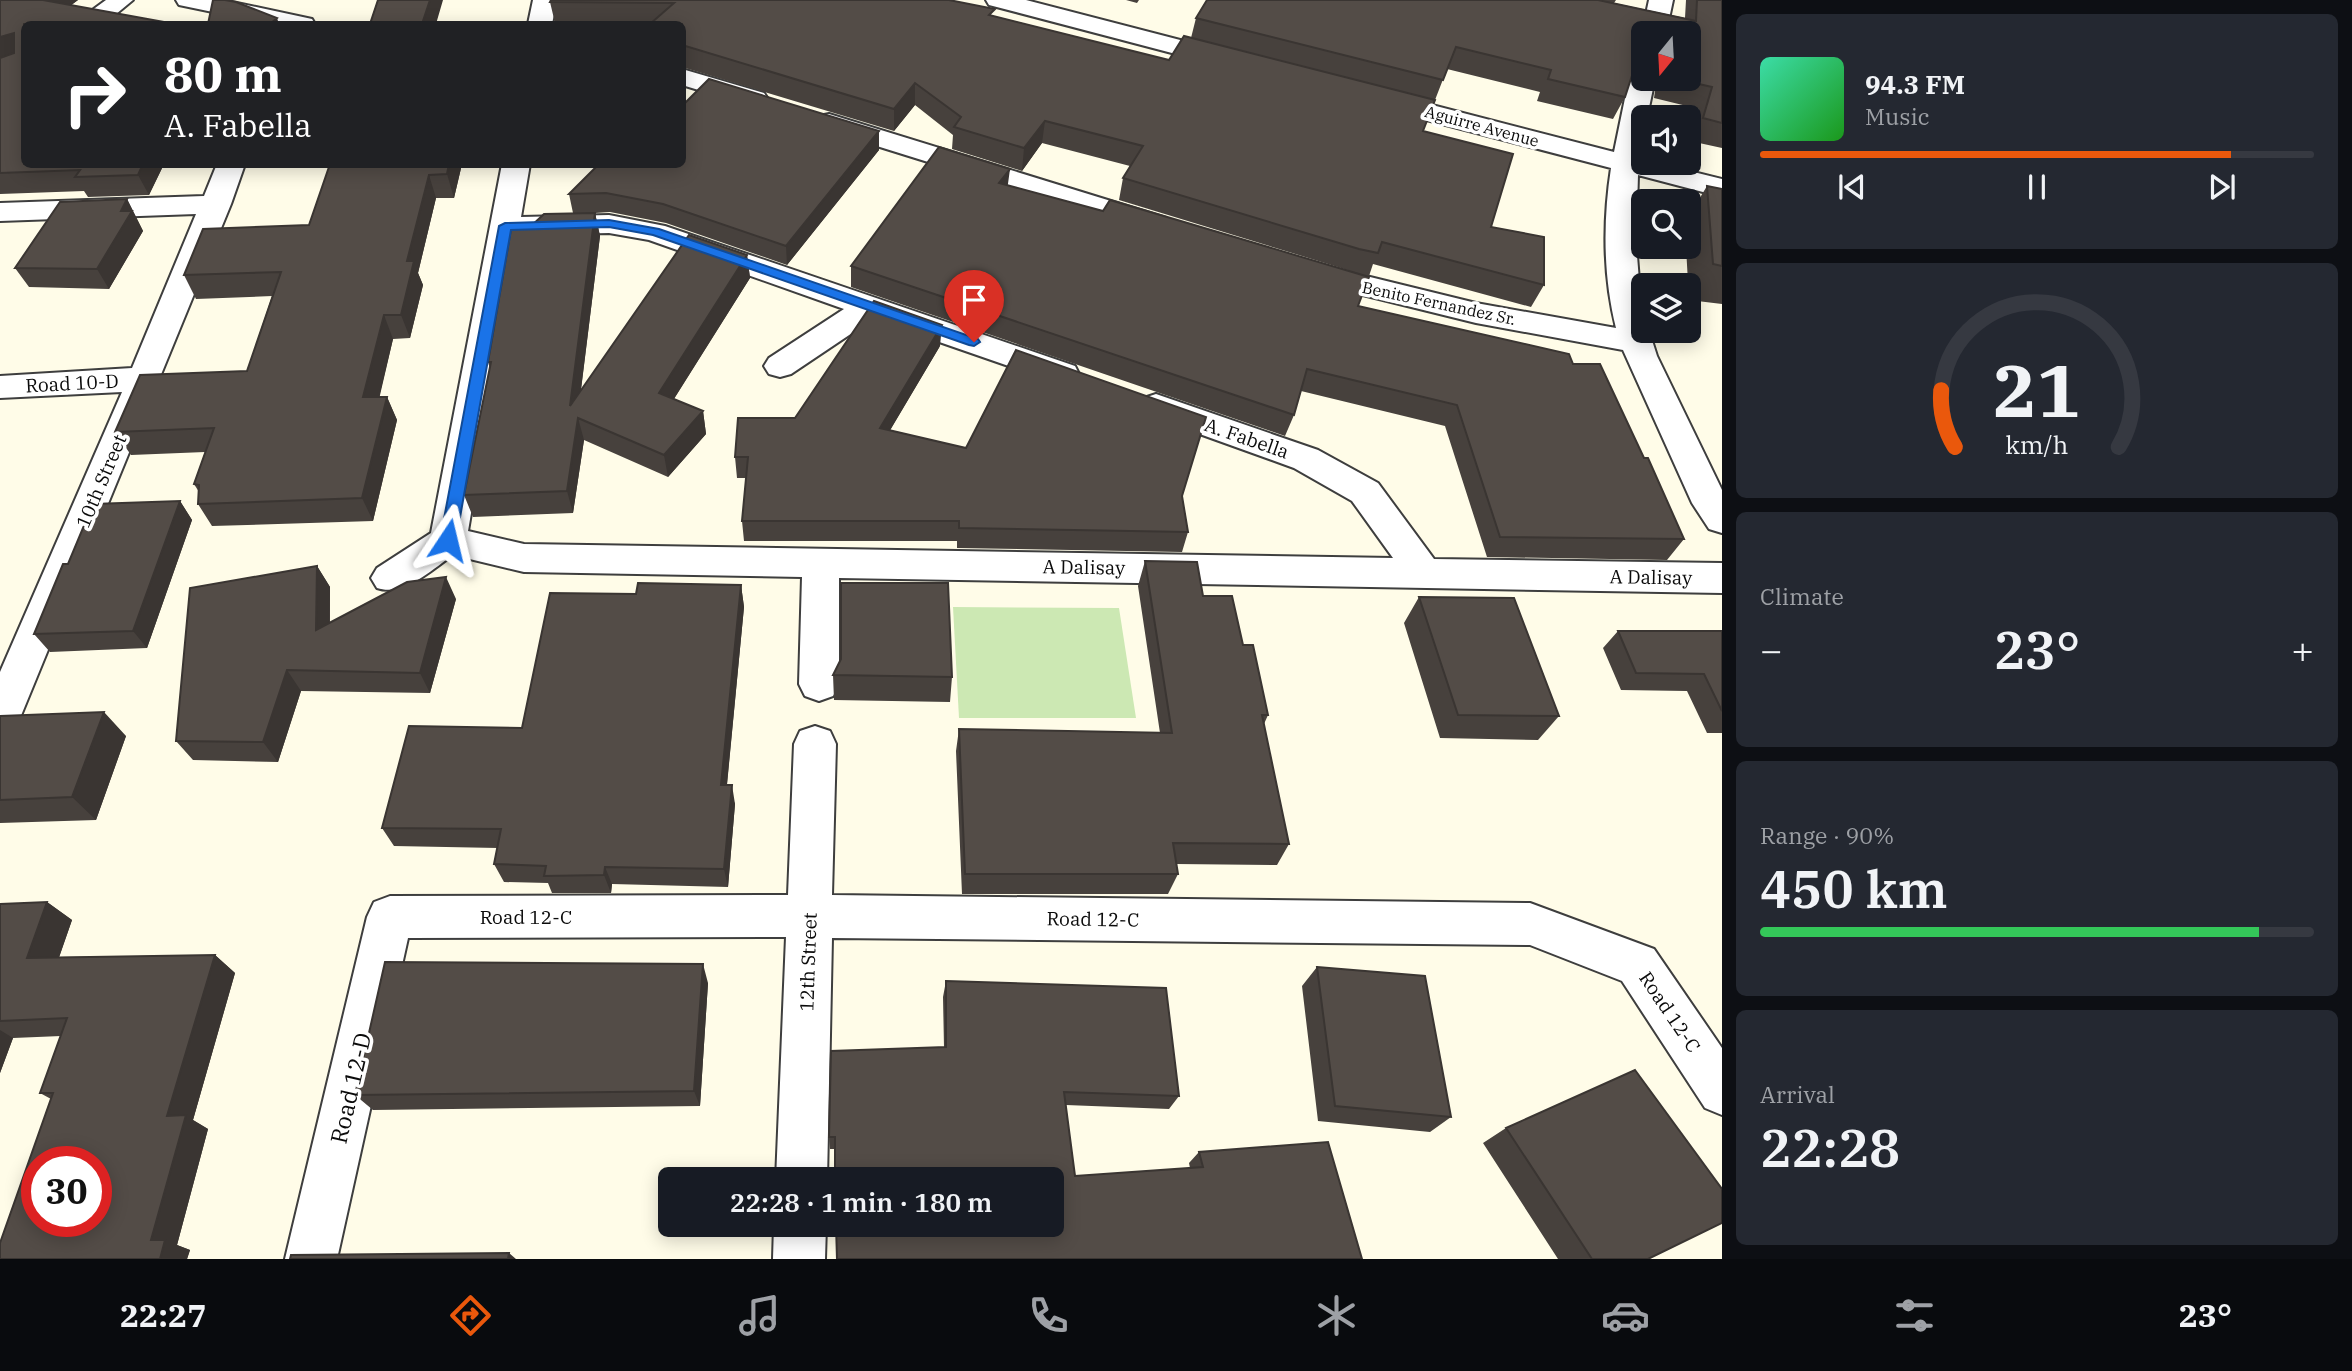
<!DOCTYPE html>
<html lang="en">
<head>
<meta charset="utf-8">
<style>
  :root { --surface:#171b24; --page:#242831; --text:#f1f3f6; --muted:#9ea1a6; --line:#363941; --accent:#ea580c }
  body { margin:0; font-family:"IBM Plex Serif",serif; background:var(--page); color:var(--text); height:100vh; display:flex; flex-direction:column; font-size:26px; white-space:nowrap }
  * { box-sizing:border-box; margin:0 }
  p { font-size:23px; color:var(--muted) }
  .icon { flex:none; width:38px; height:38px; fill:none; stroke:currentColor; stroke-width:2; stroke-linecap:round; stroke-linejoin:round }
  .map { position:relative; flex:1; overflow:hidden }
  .panel { display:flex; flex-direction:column; gap:14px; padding:14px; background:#0d0f14; width:630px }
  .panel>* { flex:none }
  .top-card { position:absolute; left:21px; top:21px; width:665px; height:147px; border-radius:10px; box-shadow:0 4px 18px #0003; background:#202124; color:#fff; overflow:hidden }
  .needle { width:46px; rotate:198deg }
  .buttons { position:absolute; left:1631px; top:21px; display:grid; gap:14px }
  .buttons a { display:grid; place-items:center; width:70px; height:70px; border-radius:10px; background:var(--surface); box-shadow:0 4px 18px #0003; font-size:35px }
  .speed { position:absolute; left:21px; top:1146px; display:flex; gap:14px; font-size:35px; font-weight:700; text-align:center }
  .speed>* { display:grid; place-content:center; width:91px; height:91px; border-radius:50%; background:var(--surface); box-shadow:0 4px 18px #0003; line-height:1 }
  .speed .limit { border:10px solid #d22; background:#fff; color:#111 }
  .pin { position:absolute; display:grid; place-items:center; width:60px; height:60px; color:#fff; margin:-72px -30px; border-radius:50% 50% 50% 0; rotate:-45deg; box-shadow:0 0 7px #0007 }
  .pin .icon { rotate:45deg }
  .me { position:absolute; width:77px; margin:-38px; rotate:10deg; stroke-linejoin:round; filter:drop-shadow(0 0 5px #0008) }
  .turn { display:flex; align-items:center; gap:24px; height:147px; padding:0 28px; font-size:32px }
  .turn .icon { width:91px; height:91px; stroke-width:2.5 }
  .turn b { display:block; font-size:49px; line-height:60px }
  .big { font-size:52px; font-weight:600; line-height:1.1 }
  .panel .widget { flex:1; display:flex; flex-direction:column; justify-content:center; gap:10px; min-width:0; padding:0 24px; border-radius:10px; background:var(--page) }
  .panel .dial { align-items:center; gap:0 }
  .dial svg { height:182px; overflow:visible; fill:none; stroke:var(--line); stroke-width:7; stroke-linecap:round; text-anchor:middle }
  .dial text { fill:var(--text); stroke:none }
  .song { display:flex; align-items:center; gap:21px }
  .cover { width:84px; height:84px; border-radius:10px; background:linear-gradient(135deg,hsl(160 70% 55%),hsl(120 70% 35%)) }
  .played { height:7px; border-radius:4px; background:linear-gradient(90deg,var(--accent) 85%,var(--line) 85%) }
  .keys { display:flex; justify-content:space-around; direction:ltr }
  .heat { display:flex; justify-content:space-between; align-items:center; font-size:38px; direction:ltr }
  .charge { height:10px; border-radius:5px; background:linear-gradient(90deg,#34c759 90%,var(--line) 0) }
  .trip { position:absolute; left:658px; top:1167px; width:406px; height:70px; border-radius:10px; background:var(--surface); box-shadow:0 4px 18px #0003; font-weight:600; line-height:70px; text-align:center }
  .tabs { display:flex; height:112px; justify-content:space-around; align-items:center; background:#090b0e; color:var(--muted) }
  .tabs .icon { width:49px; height:49px }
  .tabs .selected { color:var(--accent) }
  .tabs b { font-size:32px; color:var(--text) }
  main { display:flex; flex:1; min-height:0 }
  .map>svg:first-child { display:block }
  .green { fill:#cce8b3 }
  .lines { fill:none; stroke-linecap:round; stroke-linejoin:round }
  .minor-casing { stroke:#3e3e3e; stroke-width:4 }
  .minor { fill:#fff; fill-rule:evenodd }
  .wall { fill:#47413d }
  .shaded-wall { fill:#3a3532 }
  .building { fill:#534c47; stroke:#3a3532; stroke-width:2; fill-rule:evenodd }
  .route { fill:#1a73e8; stroke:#114b97; stroke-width:2 }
  .labels { text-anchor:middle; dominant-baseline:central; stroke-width:7; stroke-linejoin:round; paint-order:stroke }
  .far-street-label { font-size:16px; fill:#0b0b0b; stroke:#fff }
  .street-label { font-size:19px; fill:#0b0b0b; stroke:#fff }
  .near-street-label { font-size:23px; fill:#0b0b0b; stroke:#fff }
</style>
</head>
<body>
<main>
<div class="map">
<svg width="1722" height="1259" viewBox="0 0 1722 1259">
  <rect width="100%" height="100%" fill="#fffce8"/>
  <path class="green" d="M 953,607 L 1119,608 L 1136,718 L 959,718 Z"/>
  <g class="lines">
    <defs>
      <path id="minor" d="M 106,0 L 133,0 L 104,24 L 77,24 L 80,19 Z
        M 176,0 L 223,0 L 312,19 L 315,24 L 270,24 L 179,5 Z
        M 533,0 L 557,0 L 552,24 L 528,24 Z
        M 986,0 L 1026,0 L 1238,55 L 1242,60 L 1238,65 L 1229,68 L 989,5 Z
        M 1649,0 L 1673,0 L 1666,33 L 1643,33 L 1643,36 L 1642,33 Z
        M 1643,66 L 1643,79 L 1655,79 L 1647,117 L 1643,117 L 1640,158 L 1643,163 L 1657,163 L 1722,179 L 1722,197 L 1638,175 L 1636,243 L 1643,331 L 1649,331 L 1657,356 L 1722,490 L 1722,533 L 1709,529 L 1692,503 L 1623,350 L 1476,323 L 1302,280 L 1298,273 L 1302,266 L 1313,263 L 1476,303 L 1616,328 C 1603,276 1603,220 1611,168 L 1369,105 L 1365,99 L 1369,93 L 1378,91 L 1614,152 L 1630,74 L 1634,69 Z
        M 682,69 L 764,93 L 768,99 L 764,105 L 755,107 L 682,85 Z
        M 829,114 L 1166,218 L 1171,224 L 1166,230 L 1156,233 L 1146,230 L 819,128 L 816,122 L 819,116 Z
        M 217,164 L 245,164 L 231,204 L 20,718 L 14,730 L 0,735 L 0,672 L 122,392 L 0,398 L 0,376 L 132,368 L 196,214 L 0,221 L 0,203 L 204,196 Z
        M 502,164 L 530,164 L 521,217 L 609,215 L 665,226 L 1075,366 L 1079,374 L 1075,382 L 1063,385 L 873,319 L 791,374 L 780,377 L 769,374 L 764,366 L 769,358 L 844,309 L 649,240 L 609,233 L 518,235 L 468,531 L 524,544 L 1393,558 L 1352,501 L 1294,468 L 1144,414 L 1139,406 L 1144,398 L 1156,394 L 1318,450 L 1378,483 L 1434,559 L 1722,563 L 1722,593 L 839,578 L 839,684 L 833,696 L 819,701 L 805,696 L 799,684 L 802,577 L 524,572 L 453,555 C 431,570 404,597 377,588 L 371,578 L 377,568 L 431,533 Z
        M 815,726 L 830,731 L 836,744 L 832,895 L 1530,903 L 1654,949 L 1722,1048 L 1722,1115 L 1705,1108 L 1622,981 L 1530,945 L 832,938 L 827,1180 L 776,1180 L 786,937 L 408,938 L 337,1259 L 285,1259 L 367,917 L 374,902 L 390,896 L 788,895 L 794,744 L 800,731 Z
        M 774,1225 L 826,1225 L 825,1259 L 773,1259 Z"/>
    </defs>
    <use href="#minor" class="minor-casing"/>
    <use href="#minor" class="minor"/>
  </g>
  <path class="wall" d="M 0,0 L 78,0 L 71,5 L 24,24 L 164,164 L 149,195 L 88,197 L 84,191 L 0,194 Z
    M 949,0 L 994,16 L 1169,60 L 1191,38 L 1196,18 L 1207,0 L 1616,0 L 1614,3 L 1685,18 L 1686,0 L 1722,0 L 1722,148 L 1690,141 L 1699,109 L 1654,98 L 1657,79 L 1689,79 L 1689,33 L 1643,33 L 1643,64 L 1635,66 L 1625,97 L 1613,119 L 1537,101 L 1540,92 L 1447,69 L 1423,131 L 1491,227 L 1544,285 L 1531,307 L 1373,264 L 1369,276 L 1351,271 L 1119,200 L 1123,178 L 1130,166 L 1042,143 L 1022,171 L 952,149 L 953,135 L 915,105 L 894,131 L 682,67 L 682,24 L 555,23 L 550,2 Z
    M 1126,0 L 1139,0 L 1137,3 Z
    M 879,131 L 879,150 L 787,265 L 666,223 L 610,212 L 595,213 L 600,236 L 581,390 L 747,255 L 750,278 L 674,399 L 703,411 L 706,434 L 668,477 L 584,440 L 573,513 L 473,517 L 464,495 L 490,369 L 488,362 L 529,228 L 573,213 L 569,194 L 598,166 L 536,164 L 682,164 Z
    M 330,164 L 462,164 L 454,198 L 436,198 L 418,273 L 423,285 L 410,338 L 393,339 L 379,397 L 387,397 L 397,420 L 373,521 L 212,526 L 198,504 L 199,492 L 194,484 L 205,452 L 131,455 L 115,432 L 247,371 L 272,296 L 196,299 L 184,275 L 309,225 Z
    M 1008,186 L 1358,306 L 1573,364 L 1644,458 L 1684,539 L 1667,560 L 1487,557 L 1445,426 L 1301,391 L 1294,415 L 1285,436 L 851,287 L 851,266 Z
    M 1707,186 L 1722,189 L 1722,304 L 1689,300 L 1686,247 L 1689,247 L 1689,216 Z
    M 127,199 L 143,231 L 109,289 L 29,287 L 15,268 Z
    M 940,346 L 890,430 L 966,448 L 1182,496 L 1188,532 L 1182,552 L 957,548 L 957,541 L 744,541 L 742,521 L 746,478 L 737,478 L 735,457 L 795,418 Z
    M 180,501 L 192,520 L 147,648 L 50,652 L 34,634 L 68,564 Z
    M 1145,561 L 1203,596 L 1243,645 L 1268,715 L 1264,724 L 1289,844 L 1277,865 L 1176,864 L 1178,874 L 1168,894 L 962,894 L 956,751 L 959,729 L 1160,733 L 1138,586 Z
    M 317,566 L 330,587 L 330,623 L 456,599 L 430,693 L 301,691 L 278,762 L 193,760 L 176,741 Z
    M 741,585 L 744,607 L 727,785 L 735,804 L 728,887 L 612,884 L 611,893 L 552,893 L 548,883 L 504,882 L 494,864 L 498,848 L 394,846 L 382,828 L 522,728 Z
    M 1419,597 L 1559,716 L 1538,740 L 1440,738 L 1404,623 Z
    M 1618,631 L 1722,631 L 1722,733 L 1707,733 L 1687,691 L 1621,690 L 1603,648 Z
    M 833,675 L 952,677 L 950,702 L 834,700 Z
    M 0,716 L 126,736 L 96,820 L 0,823 Z
    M 47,902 L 72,920 L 59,957 L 215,955 L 235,973 L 193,1120 L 208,1129 L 177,1245 L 190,1250 L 187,1259 L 0,1259 L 51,1099 L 40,1093 L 61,1036 L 13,1038 L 0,1073 L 0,904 Z
    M 1317,967 L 1451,1117 L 1430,1132 L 1318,1121 L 1302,986 Z
    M 946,981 L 1179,1096 L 1169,1109 L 1066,1105 L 1075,1176 L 1190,1168 L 1189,1163 L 1199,1152 L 1362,1259 L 835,1149 L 830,1149 L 829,1137 L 944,1047 L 943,997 Z
    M 708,983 L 700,1106 L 373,1110 L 355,1095 Z
    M 1506,1128 L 1648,1259 L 1558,1259 L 1483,1143 Z"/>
  <path class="shaded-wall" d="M 41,0 L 78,0 L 52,20 Z
    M 430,0 L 443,0 L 436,24 L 422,24 Z
    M 277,18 L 279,24 L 270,24 Z
    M 14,33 L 24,51 L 0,61 L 0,37 Z
    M 1643,46 L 1643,64 L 1633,67 L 1640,51 Z
    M 915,83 L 915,105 L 894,131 L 894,109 Z
    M 1045,121 L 1042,143 L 1022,171 L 1024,148 Z
    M 879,131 L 879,150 L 787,265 L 786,246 Z
    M 143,164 L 164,164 L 149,195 L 138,175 Z
    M 449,164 L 462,164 L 454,198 L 447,174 Z
    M 1010,169 L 1007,191 L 999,183 Z
    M 429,175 L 436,198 L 418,273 L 423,285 L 410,338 L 401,315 L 407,261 Z
    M 127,199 L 143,231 L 109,289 L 97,269 Z
    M 595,213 L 600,236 L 576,429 L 570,406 Z
    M 747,255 L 750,278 L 663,416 L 659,393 Z
    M 384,315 L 393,339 L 374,421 L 363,397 Z
    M 942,325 L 940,346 L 879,449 L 880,428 Z
    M 387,397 L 397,420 L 373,521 L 362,498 Z
    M 703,411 L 706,434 L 668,477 L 664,455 Z
    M 578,418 L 584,440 L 573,513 L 567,491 Z
    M 180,501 L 192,520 L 147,648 L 133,631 Z
    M 317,566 L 330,587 L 329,651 L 316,630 Z
    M 446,577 L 456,599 L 430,693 L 420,673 Z
    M 741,585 L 744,607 L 725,804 L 721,785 Z
    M 287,670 L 301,691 L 278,762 L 263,742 Z
    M 104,712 L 126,736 L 96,820 L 72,797 Z
    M 732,785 L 735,804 L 728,887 L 724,869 Z
    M 605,867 L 612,884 L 611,893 L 604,875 Z
    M 47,902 L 72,920 L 53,975 L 27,958 Z
    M 215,955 L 235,973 L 193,1120 L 208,1129 L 177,1245 L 190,1250 L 187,1259 L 160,1259 L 151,1240 L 167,1116 Z
    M 703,964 L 708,983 L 700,1106 L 694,1091 Z
    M 0,1030 L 13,1038 L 0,1073 Z
    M 509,1253 L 516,1259 L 508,1259 Z"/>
  <path class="building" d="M 0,0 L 43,0 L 175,24 L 24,24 L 24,164 L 143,164 L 138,175 L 75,177 L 80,170 L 0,173 L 0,58 L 14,53 L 14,33 L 0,37 Z
    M 213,0 L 225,0 L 236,2 L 277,18 L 270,24 L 208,24 Z
    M 378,0 L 430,0 L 422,24 L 370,24 Z
    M 551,0 L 949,0 L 995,9 L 989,15 L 1169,60 L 1184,36 L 1435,100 L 1423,131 L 1513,154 L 1491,227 L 1544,237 L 1544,285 L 1382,242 L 1378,253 L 1359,249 L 1123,178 L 1143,146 L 1045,121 L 1024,148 L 954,127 L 961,117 L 915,83 L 894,109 L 682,45 L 682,24 L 650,24 L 674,3 L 550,2 Z
    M 1207,0 L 1598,0 L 1696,21 L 1697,0 L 1722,0 L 1722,123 L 1703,118 L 1712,87 L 1677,79 L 1689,79 L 1689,33 L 1643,33 L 1643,46 L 1640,51 L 1625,97 L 1548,79 L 1551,70 L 1456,47 L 1443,80 L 1196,18 Z
    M 709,79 L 879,131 L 786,246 L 663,204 L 606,193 L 569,194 L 599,164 L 682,164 L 682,106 Z
    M 939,147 L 1010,169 L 999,183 L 1103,211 L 1110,200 L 1369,277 L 1358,306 L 1569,354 L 1573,364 L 1600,364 L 1644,458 L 1648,458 L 1684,539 L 1500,537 L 1457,405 L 1307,369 L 1294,415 L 851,266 Z
    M 330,164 L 449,164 L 447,174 L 429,175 L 407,261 L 414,261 L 401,315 L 384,315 L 363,397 L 387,397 L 362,498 L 198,504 L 199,485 L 194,484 L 214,428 L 115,432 L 140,375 L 247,371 L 281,272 L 184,275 L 203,229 L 309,225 Z
    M 1707,186 L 1722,189 L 1722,266 L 1713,264 Z
    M 127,199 L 121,211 L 132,211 L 97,269 L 15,268 L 60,202 Z
    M 595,213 L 570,406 L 689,235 L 747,255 L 659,393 L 703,411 L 664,455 L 578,418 L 567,491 L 464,495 L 491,362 L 488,362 L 511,229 L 529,228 L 544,214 Z
    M 874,301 L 942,325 L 880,428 L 966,448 L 1016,350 L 1206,417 L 1182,496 L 1188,532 L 959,528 L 959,521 L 742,521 L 748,457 L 735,457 L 738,418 L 795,418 Z
    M 180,501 L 133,631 L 34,634 L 63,564 L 68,564 L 93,504 Z
    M 1145,561 L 1197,562 L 1203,596 L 1232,596 L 1243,645 L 1253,645 L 1268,715 L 1262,715 L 1289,844 L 1173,843 L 1178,874 L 965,874 L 959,729 L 1172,733 Z
    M 317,566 L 316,630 L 407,582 L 446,577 L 420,673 L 287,670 L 263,742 L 176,741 L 190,588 Z
    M 638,583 L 741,585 L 721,785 L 732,785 L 724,869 L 605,867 L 604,875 L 544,876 L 546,866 L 494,864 L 501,829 L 382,828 L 409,726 L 522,728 L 550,593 L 636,594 Z
    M 841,583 L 948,583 L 952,677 L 833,675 L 841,659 Z
    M 1419,597 L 1514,598 L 1559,716 L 1458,715 Z
    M 1618,631 L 1722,631 L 1722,711 L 1704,674 L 1636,673 Z
    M 104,712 L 72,797 L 0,800 L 0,716 Z
    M 47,902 L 27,958 L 215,955 L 167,1116 L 186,1115 L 151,1240 L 165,1240 L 160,1259 L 0,1259 L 0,1243 L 53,1093 L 40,1093 L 67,1018 L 0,1021 L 0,904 ZM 37,1162 L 96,1162 L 96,1222 L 37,1222 Z
    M 385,962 L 703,964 L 694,1091 L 355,1095 Z
    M 1317,967 L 1425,976 L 1451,1117 L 1335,1106 Z
    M 946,981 L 1166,988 L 1179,1096 L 1064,1092 L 1075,1176 L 1203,1167 L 1199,1152 L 1328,1142 L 1362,1259 L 837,1259 L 836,1225 L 1052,1225 L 1052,1180 L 835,1180 L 835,1137 L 829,1137 L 831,1051 L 946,1047 Z
    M 1635,1070 L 1722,1189 L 1722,1223 L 1648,1259 L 1592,1259 L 1506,1128 Z
    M 509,1253 L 508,1259 L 290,1259 L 291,1255 Z"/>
  <path class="route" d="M 609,220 L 659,229 L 978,339 L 980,342 L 974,346 L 969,345 L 653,235 L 609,227 L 511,230 L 456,540 L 448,546 L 443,544 L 440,540 L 499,226 L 505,223 Z"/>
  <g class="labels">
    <g class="far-street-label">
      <text transform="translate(1482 126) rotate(15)">Aguirre Avenue</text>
      <text transform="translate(1439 303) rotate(12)">Benito Fernandez Sr.</text>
    </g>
    <g class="street-label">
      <text transform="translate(72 383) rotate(-3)">Road 10-D</text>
      <text transform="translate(1247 438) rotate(19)">A. Fabella</text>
      <text transform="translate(101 481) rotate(-67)">10th Street</text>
      <text transform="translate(1084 567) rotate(1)">A Dalisay</text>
      <text transform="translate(1651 577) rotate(1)">A Dalisay</text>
      <text x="526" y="917">Road 12-C</text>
      <text transform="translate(1093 919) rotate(1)">Road 12-C</text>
      <text transform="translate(808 962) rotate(-88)">12th Street</text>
      <text transform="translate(1670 1012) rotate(56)">Road 12-C</text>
    </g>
    <g class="near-street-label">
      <text transform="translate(350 1088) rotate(-77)">Road 12-D</text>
    </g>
  </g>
</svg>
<div class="buttons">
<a><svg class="needle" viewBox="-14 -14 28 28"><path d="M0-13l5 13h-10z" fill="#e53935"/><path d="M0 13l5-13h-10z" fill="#9ea1a6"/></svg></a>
<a><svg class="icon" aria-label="sound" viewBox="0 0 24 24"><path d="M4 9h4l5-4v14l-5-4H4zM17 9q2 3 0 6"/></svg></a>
<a><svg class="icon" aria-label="search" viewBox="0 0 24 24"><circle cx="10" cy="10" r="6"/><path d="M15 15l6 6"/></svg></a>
<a><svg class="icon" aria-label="layers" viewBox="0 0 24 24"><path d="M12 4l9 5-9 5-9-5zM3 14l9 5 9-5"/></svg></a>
</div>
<div class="speed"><div class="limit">30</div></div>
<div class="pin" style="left:974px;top:342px;background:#d93025"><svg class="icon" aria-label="arrive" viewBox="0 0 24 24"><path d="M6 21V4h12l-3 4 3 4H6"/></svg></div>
<svg class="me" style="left:448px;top:540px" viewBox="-20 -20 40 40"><path d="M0-17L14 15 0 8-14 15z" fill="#1a73e8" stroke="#fff" stroke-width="4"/></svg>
<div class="trip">22:28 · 1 min · 180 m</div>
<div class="top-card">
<div class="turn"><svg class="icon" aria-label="right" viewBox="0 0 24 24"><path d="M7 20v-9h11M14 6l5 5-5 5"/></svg><div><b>80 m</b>A. Fabella</div></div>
</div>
</div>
<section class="panel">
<div class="widget">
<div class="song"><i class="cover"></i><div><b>94.3 FM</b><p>Music</p></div></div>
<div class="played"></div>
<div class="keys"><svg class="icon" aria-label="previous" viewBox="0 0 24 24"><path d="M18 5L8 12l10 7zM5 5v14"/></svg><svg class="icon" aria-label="pause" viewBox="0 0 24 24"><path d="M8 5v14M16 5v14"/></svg><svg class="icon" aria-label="next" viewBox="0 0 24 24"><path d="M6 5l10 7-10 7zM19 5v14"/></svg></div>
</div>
<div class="widget dial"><svg viewBox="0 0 100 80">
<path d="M14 69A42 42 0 1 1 86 69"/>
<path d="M14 69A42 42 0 0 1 8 44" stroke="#ea580c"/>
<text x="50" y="56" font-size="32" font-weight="700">21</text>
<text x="50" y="72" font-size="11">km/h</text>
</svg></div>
<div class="widget"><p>Climate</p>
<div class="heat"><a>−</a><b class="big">23°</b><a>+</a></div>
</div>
<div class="widget"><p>Range · 90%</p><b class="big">450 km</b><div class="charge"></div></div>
<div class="widget"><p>Arrival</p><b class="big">22:28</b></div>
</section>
</main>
<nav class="tabs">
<b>22:27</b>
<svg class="icon selected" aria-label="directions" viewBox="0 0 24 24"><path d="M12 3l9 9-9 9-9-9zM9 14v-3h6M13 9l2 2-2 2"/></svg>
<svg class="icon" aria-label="music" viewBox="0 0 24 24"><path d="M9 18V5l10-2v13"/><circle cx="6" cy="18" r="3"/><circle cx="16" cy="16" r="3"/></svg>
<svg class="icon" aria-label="phone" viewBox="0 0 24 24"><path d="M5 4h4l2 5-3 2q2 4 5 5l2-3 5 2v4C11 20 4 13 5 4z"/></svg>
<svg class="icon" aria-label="climate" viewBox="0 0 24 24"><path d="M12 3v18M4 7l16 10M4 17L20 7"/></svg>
<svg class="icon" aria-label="car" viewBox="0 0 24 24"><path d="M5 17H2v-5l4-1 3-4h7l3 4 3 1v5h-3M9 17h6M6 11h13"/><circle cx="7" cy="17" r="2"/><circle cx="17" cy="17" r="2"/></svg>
<svg class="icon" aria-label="filters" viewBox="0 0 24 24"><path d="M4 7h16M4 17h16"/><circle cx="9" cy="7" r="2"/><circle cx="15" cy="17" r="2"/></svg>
<b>23°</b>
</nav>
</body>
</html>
